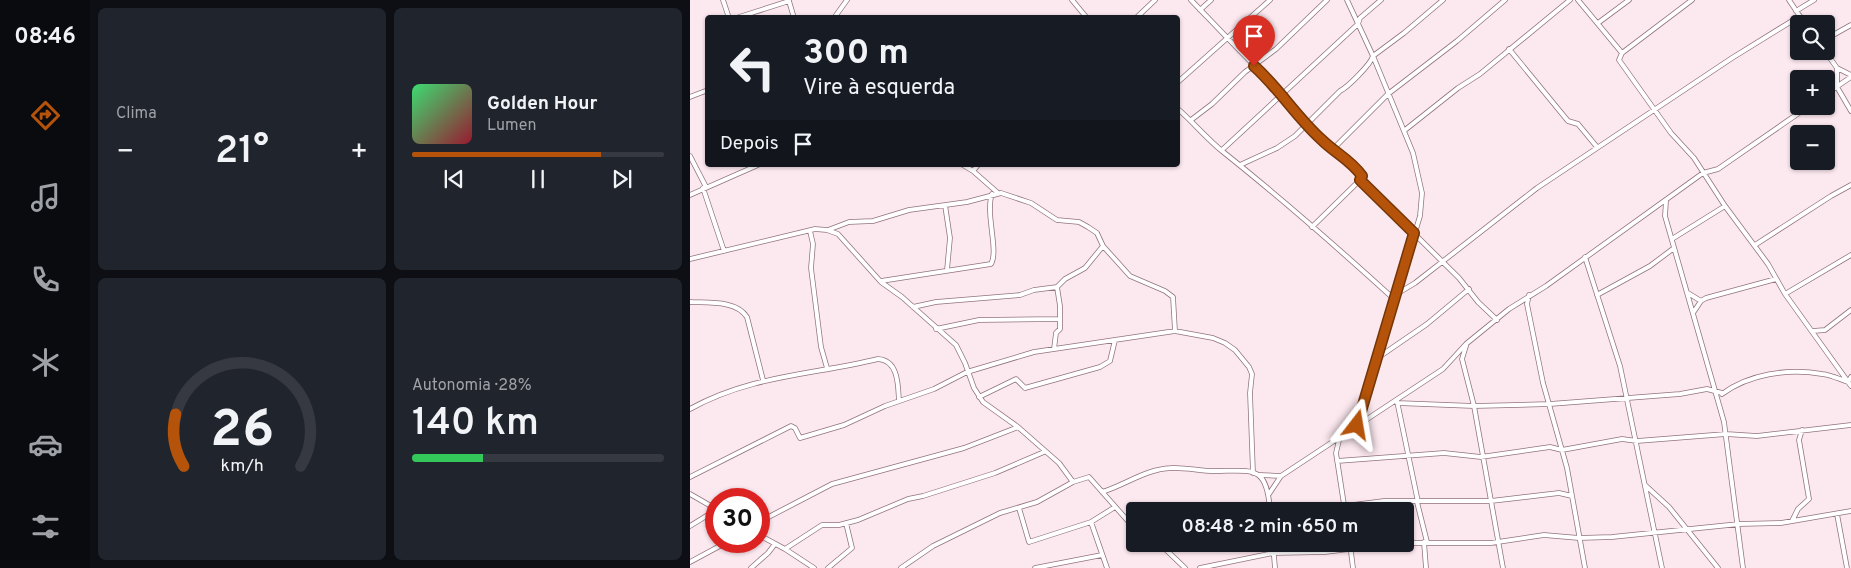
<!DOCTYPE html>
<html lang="pt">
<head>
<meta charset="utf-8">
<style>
  :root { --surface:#171b24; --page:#20242c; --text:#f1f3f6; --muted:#9ea1a6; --line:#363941; --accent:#b45309 }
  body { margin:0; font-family:Overpass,sans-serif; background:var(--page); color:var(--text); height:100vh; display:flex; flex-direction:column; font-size:19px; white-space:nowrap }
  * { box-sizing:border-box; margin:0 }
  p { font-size:16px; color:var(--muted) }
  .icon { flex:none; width:28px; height:28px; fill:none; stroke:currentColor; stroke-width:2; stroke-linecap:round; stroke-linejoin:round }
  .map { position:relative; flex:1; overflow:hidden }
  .drawer { display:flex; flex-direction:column; gap:8px; padding:8px; background:#0d0f14; width:600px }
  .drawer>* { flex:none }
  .guide { position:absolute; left:15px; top:15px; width:475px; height:152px; border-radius:5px; box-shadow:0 1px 4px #0004; background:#171b24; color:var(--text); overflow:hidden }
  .controls { position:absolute; left:1100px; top:15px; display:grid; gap:10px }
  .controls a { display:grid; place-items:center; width:45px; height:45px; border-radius:5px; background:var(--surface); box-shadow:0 1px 4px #0004; font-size:25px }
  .speed { position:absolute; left:15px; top:488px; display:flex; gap:10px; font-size:25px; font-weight:700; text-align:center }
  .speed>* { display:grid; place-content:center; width:65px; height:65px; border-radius:50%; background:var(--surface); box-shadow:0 1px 4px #0004; line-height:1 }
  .speed .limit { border:8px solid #d22; background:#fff; color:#111 }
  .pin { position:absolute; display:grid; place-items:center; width:42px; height:42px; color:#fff; margin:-51px -21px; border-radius:50% 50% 50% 0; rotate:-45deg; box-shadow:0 0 5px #0007 }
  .pin .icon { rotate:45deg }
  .me { position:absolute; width:55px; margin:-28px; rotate:14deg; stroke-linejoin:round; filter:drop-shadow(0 0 4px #0008) }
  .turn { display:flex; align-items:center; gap:18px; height:105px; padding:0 15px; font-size:22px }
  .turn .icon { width:65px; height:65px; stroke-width:2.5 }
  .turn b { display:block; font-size:35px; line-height:42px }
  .then { display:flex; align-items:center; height:48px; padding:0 15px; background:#0003; gap:10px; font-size:19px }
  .big { font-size:38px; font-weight:600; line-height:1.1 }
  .drawer .widget { flex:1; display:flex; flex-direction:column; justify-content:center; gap:8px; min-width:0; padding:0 18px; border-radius:8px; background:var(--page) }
  .drawer .dial { align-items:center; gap:0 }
  .dial svg { height:130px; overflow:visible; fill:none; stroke:var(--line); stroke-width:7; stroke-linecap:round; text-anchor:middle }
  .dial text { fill:var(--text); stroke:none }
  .song { display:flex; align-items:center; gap:15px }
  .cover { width:60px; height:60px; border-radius:8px; background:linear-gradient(135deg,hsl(140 70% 55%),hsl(350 70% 35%)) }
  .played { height:5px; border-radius:2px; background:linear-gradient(90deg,var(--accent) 75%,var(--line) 75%) }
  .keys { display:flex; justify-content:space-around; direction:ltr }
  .heat { display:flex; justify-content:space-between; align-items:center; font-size:28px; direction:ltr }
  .charge { height:8px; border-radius:4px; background:linear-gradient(90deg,#34c759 28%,var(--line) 0) }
  .drawer .tiles { flex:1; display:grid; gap:8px; grid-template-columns:repeat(2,1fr) }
  .trip { position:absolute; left:436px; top:502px; width:288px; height:50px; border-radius:5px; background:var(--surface); box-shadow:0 1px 4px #0004; font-weight:600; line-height:50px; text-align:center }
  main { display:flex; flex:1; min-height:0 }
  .menu { display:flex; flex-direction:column; width:90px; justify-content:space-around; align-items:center; background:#090b0e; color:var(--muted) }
  .menu .icon { width:35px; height:35px }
  .menu .on { color:var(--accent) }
  .menu b { font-size:22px; color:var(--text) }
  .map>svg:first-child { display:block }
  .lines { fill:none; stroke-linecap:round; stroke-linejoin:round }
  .minor-casing { stroke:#91737e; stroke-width:5.5 }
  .minor { stroke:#fff; stroke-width:4 }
  .route-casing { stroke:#753606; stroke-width:12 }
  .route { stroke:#b45309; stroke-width:9 }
</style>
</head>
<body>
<main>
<nav class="menu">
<b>08:46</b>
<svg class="icon on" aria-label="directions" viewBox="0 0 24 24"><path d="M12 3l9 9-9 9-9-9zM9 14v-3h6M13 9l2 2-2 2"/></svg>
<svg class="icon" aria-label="music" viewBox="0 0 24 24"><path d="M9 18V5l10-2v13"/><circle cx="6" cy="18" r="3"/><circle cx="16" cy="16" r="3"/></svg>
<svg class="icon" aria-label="phone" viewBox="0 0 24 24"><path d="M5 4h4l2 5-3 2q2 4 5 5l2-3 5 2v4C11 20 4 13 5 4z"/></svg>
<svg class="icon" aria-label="climate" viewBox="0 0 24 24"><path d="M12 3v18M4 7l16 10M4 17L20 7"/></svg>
<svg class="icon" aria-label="car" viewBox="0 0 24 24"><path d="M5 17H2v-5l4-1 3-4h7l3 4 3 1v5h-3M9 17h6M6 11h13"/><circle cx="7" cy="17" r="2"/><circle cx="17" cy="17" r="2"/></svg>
<svg class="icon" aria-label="filters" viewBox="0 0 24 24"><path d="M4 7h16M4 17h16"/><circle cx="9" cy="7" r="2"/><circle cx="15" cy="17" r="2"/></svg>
</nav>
<section class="drawer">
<div class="tiles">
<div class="widget"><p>Clima</p>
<div class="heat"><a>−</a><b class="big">21°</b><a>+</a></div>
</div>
<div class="widget">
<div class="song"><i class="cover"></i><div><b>Golden Hour</b><p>Lumen</p></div></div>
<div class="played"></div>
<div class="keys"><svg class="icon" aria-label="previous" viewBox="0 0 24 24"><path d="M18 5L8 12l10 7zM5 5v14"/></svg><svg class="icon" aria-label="pause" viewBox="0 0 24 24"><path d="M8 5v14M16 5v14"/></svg><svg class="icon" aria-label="next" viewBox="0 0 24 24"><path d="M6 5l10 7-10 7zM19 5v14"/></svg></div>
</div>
<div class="widget dial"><svg viewBox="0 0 100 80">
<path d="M14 69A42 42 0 1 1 86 69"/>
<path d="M14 69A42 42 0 0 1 9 37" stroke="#b45309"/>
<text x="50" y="56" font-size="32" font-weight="700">26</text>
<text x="50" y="72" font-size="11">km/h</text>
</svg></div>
<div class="widget"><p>Autonomia · 28%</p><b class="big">140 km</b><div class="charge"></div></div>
</div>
</section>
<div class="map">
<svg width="1161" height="568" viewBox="0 0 1161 568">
  <rect width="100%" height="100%" fill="#fce8ef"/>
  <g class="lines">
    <defs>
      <path id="minor" d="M 33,0 L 39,18
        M 382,0 L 397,18
        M 501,0 C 526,26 550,52 576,77 C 596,96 611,122 632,141 C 646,153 661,161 672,176 L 670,180 L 769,278 L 788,302 L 807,320
        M 657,0 L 683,56 L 723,153 L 732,193 L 730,216 L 667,425
        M 888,0 L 932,53 L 929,60 L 981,133 L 1004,158 L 1035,206 L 1078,264 L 1095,294 L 1161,386
        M 1099,0 L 1115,24
        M 99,1 L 104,18
        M 510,10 L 521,0
        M 1106,11 L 1124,0
        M 46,18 L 99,1
        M 144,18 L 157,0
        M 446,18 L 465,0
        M 908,23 L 939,0
        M 1136,39 L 1161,25
        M 819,49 L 878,121 L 888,124 L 907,147
        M 1135,51 L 1147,68 L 1161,75
        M 932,53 L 1002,0
        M 1147,68 L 1147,87 L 1161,111
        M 488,82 L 580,0
        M 1136,94 L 1161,77
        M 0,97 L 18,90
        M 488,109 C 503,122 516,138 532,151 C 591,198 648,248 704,299
        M 501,120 L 522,104 L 555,72 L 586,49 L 637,0
        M 715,130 L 768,88 L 790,74 L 880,0
        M 644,148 L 698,94 L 767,41 L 815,0
        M 532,150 L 668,24 L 670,18 L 691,0
        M 0,156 L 16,187
        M 273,165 L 283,171 L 308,193
        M 550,165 L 587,148 L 605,136 L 650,91 C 658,87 681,64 683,56 L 714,33 L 753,0
        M 283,171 L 288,165
        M 13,188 L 34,251
        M 0,195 L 68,165
        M 976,201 L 975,216 L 1034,422 L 1053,568
        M 255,205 L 260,238 L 257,270
        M 622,227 L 670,180
        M 138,230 L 159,222 L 183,221 L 219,210 L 277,202 L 311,193 L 341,203 L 367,220 L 389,222 L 398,227 L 407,233 L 413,246 L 440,276 L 475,291 L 483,297 L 485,331
        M 120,231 L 123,244 L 121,268 L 131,347 L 137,368
        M 982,239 L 1035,206
        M 1065,245 L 1141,196 L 1161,185
        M 895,257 L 930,366 L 972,568
        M 0,259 L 125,229 L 137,230 L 148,234 L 191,282 L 212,297 L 266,345 L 275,363 L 284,388 L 293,402 L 328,427 L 369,463 L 383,482
        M 191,281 L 301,264 C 309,251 295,213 302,194
        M 998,293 L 1011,301
        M 1095,294 L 1161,255
        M 705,295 L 725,283 L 847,188 L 1042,58 L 1110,16
        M 839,295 L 837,304 L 853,383 L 877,468 L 895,568
        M 907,295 L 960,266 L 984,248
        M 0,302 C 18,303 46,300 57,317 L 73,380
        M 223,307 L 246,302 L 330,295 L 344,290 L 367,287 L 375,279 L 395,268 L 413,246
        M 1003,313 L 1011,301 L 1016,298 L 1086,279
        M 246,329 L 289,320 L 369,319
        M 1123,331 L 1135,330 L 1161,310
        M 776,346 L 772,359 L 784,406 L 813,568
        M 364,349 L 366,333 L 370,329 L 370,306 L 367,287
        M 686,359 L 737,324 L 779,289
        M 1032,394 C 1059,374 1098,368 1132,374 C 1141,375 1149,379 1158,382 L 1161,377
        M 289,397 L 326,379 L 335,388 L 410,367 L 420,361 L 425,340
        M 707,401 L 728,502
        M 707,403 L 784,406 L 860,404 L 990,394 L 1017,389 L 1032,393
        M 0,409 C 61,375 123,375 188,359 C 209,360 208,387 209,401
        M 649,440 L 646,453 L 655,511
        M 647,461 L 754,453 L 791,457 L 860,447 L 872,450 L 932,439 L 947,441 L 1036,434 L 1067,436 L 1161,425
        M 569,475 L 591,476
        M 0,477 L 101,426 L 105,428 L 110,438 L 154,425 L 195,406 L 244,389 L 277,372 L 344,352 L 485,331 L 523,338 L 535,343 L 545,350 L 559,367 L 562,374 L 560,393 L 563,473
        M 955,485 L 979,507 L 1028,568
        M 412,492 C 435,485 456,469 481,468 C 495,467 510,471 524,471 C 563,471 577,464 580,511
        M 0,494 L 26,509
        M 579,494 L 591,476 L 753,369 L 776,344 L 819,309 L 856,286 L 1013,173 L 1028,169 L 1119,106
        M 727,502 L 737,542
        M 329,508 L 339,542 L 401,522 L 425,507
        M 616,511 L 694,501 L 801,501 L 869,493 L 882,496
        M 1147,514 L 1157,568
        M 1102,521 L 1108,509 L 1119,499 L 1109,440 L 1112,430
        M 69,522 L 142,484 L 274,448 L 328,427
        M 401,522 L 417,568
        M 0,526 L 26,510
        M 69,535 L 95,549 L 124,568
        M 734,542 L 736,568
        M 715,543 L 801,543 L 854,535 L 889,538 L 922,537 L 1049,524 L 1091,523 L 1161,511
        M 470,544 L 495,568
        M 583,544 L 585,568
        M 660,544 L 663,568
        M 95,549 L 132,525 L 149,525 L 168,520 L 218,499 L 233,496 L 305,473 L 354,452
        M 0,562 L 39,541
        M 61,568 L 78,553 L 85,544
        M 138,568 L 162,548 L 156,523
        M 211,568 L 243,546 L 310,513 L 347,502 L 383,482 L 399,477 L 445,529
        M 345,568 L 412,555
        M 510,568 L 583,553 L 635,552 L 699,544"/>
    </defs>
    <use href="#minor" class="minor-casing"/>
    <use href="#minor" class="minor"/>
  </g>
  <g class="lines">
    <defs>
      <path id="route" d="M 564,66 C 589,88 607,118 632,140 C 645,153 661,160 672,176 L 670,180 L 724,233 L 667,425"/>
    </defs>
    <use href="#route" class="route-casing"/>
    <use href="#route" class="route"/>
  </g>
</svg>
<div class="controls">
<a><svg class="icon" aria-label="search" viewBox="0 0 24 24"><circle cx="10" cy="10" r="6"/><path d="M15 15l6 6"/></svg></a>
<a>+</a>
<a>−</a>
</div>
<div class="speed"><div class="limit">30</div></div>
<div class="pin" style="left:564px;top:66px;background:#d93025"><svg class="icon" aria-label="arrive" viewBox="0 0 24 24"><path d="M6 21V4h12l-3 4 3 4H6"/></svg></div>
<svg class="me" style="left:667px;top:425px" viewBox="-20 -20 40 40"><path d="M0-17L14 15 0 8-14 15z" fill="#b45309" stroke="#fff" stroke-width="4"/></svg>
<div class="trip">08:48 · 2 min · 650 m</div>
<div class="guide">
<div class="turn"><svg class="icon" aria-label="left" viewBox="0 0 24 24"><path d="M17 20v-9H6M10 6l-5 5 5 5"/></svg><div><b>300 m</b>Vire à esquerda</div></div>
<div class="then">Depois<svg class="icon" aria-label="arrive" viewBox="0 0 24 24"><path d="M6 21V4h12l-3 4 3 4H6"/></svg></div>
</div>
</div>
</main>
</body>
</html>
